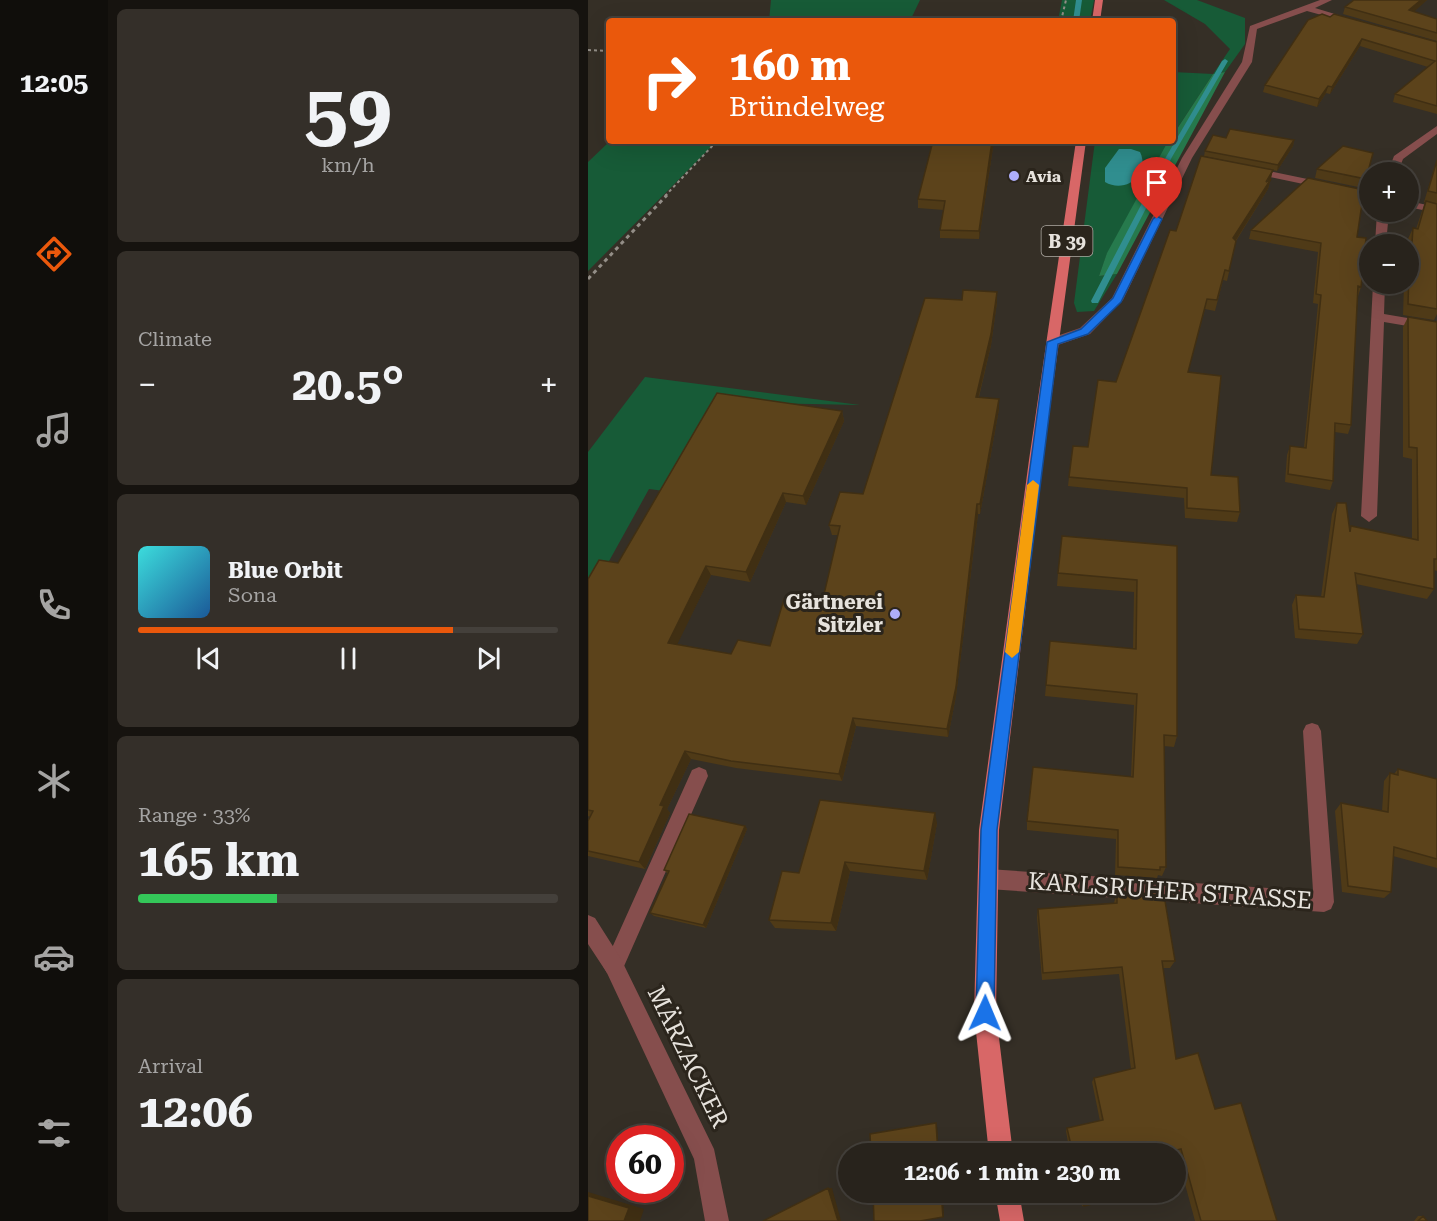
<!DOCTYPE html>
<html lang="en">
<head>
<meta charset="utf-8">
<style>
  :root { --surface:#28231c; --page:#342f29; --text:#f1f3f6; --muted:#a5a4a3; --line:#44403b; --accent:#ea580c }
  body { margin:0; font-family:"Roboto Serif",serif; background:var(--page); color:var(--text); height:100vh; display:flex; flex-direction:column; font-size:22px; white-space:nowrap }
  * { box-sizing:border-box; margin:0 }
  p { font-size:20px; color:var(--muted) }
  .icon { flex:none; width:33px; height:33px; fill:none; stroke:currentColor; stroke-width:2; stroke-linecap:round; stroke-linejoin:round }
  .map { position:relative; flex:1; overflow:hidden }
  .sheet { display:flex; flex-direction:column; gap:9px; padding:9px; background:#16130f; width:480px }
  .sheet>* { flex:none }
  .banner { position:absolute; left:18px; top:18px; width:570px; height:126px; border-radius:6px; box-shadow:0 6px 24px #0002,0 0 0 2px var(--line); background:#ea580c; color:#fff; overflow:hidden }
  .tools { position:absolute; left:771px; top:162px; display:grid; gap:12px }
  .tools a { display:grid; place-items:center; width:60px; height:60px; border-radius:50%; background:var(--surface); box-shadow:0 6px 24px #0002,0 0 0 2px var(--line); font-size:30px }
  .speed { position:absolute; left:18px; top:1125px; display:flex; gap:12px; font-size:30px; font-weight:700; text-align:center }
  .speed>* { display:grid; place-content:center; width:78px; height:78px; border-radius:50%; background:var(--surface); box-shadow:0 6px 24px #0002,0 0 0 2px var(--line); line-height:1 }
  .speed .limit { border:9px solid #d22; background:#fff; color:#111 }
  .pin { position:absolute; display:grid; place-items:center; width:51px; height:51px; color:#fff; margin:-62px -26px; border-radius:50% 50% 50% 0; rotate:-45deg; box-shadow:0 0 6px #0007 }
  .pin .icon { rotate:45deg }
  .me { position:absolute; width:66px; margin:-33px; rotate:1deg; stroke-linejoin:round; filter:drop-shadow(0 0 4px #0008) }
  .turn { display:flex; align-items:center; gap:21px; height:126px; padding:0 24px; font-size:27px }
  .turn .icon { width:78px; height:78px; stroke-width:2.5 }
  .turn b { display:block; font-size:42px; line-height:51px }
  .big { font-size:45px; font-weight:700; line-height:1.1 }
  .sheet .widget { flex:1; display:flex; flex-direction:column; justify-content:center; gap:9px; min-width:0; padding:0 21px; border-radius:9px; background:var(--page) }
  .sheet .dial { align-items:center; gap:0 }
  .dial b { font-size:78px; line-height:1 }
  .song { display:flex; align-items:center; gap:18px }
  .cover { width:72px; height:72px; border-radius:9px; background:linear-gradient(135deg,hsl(180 70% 55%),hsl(210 70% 35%)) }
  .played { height:6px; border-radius:3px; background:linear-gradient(90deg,var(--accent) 75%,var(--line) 75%) }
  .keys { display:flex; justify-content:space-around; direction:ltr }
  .heat { display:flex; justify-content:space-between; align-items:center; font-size:33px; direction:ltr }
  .charge { height:9px; border-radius:4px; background:linear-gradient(90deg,#34c759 33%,var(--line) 0) }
  .trip { position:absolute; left:250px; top:1143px; width:348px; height:60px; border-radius:30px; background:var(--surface); box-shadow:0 6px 24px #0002,0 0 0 2px var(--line); font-weight:700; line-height:60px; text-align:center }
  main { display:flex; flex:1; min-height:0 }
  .dock { display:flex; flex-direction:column; width:108px; justify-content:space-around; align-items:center; background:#100e0b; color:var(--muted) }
  .dock .icon { width:42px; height:42px }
  .dock .current { color:var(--accent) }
  .dock b { font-size:27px; color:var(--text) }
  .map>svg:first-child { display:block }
  .green { fill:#175b37 }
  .forest { fill:#267a4d }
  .water { fill:#308e8f }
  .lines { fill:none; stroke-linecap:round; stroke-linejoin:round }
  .stream { fill:#308e8f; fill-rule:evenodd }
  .path-far1 { stroke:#938e87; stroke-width:2; stroke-dasharray:3 3; stroke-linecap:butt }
  .path { stroke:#938e87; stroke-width:3; stroke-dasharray:4 4; stroke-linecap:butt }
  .service { fill:#864e4d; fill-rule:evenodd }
  .minor { fill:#864e4d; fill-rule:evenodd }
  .primary { fill:#d86767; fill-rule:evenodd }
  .wall { fill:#4f3a17 }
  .shaded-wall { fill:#402f13 }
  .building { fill:#5c431b; stroke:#402f13; stroke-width:1.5 }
  .route { fill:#1a73e8; stroke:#114b97; stroke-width:1.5 }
  .slow { fill:#f59e0b }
  .poi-dot { fill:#aeaefa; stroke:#2b251c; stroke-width:2 }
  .labels { text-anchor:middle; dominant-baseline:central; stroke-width:6; stroke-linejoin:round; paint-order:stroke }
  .far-poi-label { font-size:16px; font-weight:bold; fill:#e7e3dd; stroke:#2b251c; text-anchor:start }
  .shield { fill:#2b251c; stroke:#afaaa3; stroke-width:1.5 }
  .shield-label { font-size:18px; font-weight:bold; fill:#e7e3dd }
  .poi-label { font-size:20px; font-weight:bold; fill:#e7e3dd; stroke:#2b251c; text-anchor:end }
  .near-street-label { font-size:24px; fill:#e7e3dd; stroke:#2b251c }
</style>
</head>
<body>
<main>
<nav class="dock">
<b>12:05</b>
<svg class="icon current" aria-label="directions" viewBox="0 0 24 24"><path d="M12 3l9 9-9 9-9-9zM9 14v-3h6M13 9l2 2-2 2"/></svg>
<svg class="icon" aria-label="music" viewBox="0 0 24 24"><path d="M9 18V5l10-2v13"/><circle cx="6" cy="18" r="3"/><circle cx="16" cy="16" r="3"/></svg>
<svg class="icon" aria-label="phone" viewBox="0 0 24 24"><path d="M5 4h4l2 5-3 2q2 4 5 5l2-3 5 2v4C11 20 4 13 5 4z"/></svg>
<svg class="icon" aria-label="climate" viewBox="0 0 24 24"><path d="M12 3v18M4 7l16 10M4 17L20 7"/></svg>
<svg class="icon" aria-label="car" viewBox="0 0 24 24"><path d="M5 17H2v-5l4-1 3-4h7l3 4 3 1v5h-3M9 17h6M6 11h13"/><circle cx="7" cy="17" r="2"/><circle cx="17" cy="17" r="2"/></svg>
<svg class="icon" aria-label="filters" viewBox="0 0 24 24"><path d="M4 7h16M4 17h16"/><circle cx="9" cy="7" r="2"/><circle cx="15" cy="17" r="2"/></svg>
</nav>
<section class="sheet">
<div class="widget dial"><b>59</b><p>km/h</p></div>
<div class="widget"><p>Climate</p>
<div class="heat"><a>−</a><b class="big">20.5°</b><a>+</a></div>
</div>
<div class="widget">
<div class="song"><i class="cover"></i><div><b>Blue Orbit</b><p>Sona</p></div></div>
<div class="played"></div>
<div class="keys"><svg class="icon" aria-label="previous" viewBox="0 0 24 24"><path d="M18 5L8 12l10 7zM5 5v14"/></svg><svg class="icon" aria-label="pause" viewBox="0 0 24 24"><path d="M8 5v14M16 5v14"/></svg><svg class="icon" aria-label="next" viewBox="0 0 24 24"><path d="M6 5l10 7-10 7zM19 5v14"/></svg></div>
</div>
<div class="widget"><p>Range · 33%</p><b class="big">165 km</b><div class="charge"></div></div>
<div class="widget"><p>Arrival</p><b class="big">12:06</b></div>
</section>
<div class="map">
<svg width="849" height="1221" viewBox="0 0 849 1221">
  <rect width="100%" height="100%" fill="#352f26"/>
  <path class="green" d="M 183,0 L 332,0 L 322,21 L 181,21 Z
    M 474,0 L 506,0 L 502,21 L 470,21 Z
    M 576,0 L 609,0 L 657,18 L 657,44 L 637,72 L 625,74 L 585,135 L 585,72 L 625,74 L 642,49 L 617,24 Z
    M 22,141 L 129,141 L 0,271 L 0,162 Z
    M 507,141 L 581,141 L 519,254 L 511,276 L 529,274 L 506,311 L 489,312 L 486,303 Z
    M 57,377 L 272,405 L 128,402 L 84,492 L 61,489 L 0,599 L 0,452 Z"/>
  <path class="forest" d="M 637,72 L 529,274 L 511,276 L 519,253 L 578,145 L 585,141 L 585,135 L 625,74 Z"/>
  <path class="water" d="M 531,149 L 543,149 L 552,152 C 563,175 537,194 517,182 L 517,168 Z"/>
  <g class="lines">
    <path class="stream" d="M 488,0 L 494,0 L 491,21 L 485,21 Z
      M 637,59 L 640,61 L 584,157 L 511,301 L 510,303 L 504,303 L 503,301 L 578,157 L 634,61 Z"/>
    <path class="path-far1" d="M 473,21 L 478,0
      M 0,50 L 21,51
      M 77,196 L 129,141"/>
    <path class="path" d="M 0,279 L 79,195"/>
    <path class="service" d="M 724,723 L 730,725 L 733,731 L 746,902 L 743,909 L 736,912 L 400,889 L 393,886 L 390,879 L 393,872 L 400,869 L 725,891 L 715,731 L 718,725 Z
      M 111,767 L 118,770 L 120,776 L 33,973 L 26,977 L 19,973 L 15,966 L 19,959 L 104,770 Z"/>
    <path class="minor" d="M 732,0 L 744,0 L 727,8 L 770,21 L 766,24 L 719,11 L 669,29 L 664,62 L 604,158 L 535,300 L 502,334 L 470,345 L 460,345 L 460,339 L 492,328 L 524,298 L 594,158 L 654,62 L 662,26 Z
      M 849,126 L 849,134 L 815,159 L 810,172 L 800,172 L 806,156 Z
      M 662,167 L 782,192 L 782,198 L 658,172 L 658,168 Z
      M 820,201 L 849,207 L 849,213 L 820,207 Z
      M 789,212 L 801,212 L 798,244 L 787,244 Z
      M 785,284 L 797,284 L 796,314 L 849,323 L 849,331 L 796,322 L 789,516 L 781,522 L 773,516 Z
      M 0,915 L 7,918 L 33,959 L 126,1149 L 141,1221 L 117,1221 L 106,1159 L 19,973 L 0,944 Z"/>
    <path class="primary" d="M 507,0 L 515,0 L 512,21 L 504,21 Z
      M 488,141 L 498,141 L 455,460 L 411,830 L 408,1013 L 425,1154 L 401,1154 L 386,1013 L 391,830 L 441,460 Z
      M 407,1192 L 431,1192 L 436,1221 L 412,1221 Z"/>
  </g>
  <path class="wall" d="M 839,0 L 825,12 L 849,19 L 849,41 L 755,14 L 757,7 Z
    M 742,17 L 849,42 L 849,114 L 805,102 L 807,94 L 840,67 L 772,46 L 742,94 L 738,93 L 729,107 L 675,92 L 677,85 Z
    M 638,138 L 706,140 L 705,146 L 689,171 L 616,156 L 617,151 Z
    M 406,141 L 391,239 L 352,238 L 352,230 L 356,210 L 330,208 L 330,199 Z
    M 849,159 L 849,314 L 846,320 L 815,315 L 816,284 L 820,284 L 820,239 L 825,228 L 828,229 L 837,202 L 836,202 Z
    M 729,169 L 778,179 L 775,188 L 727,178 Z
    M 685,170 L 680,189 L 648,241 L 639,281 L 635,280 L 627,311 L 617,309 L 600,372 L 623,475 L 652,512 L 649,522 L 597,518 L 596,498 L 480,486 L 481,477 L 500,447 L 528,382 L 588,231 Z
    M 663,230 L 769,237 L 773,287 L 770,296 L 769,296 L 763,425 L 760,434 L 747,432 L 745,481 L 742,490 L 697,482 L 699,455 L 702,446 L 716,448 L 730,304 L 725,303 L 730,252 L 661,239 Z
    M 409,302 L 403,345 L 391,397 L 411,399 L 411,409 L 392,514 L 390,514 L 368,696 L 360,737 L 268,726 L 254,781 L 148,768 L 103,759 L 79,809 L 82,813 L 57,869 L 0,856 L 0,821 L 2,817 L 0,816 L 0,579 L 30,563 L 254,411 L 256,421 L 218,505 L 198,502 L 162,582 L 123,575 L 89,644 L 143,654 L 182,646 L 234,603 L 250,535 L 244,535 L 241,525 L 275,494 Z
    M 820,317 L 849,322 L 849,571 L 846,570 L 846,589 L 839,599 L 768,584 L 775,634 L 769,644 L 707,638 L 704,605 L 708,595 L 733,597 L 744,514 L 749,503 L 761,529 L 763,526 L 824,539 L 824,459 L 815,457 L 815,327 Z
    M 589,546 L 589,736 L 586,747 L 576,746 L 578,867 L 574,876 L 570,875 L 569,878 L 527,875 L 528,839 L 439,830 L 439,821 L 543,777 L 546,705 L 457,696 L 458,685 L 545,649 L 546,592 L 469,586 L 470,573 Z
    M 810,769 L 849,779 L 849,868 L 805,856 L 803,892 L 796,898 L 754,892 L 747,811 L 753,803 L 794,811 L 796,781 L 802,773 L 806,774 Z
    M 349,823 L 339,880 L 262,871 L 248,931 L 187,928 L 181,920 L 211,873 Z
    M 157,826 L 159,829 L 118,928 L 66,916 L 62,913 L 80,874 L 76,870 Z
    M 529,891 L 587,961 L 582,968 L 575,968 L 588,1059 L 627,1109 L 689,1221 L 607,1221 L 588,1151 L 577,1154 L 482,1154 L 478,1131 L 479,1128 L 512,1121 L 504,1082 L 506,1078 L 543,1069 L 531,974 L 454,980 L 449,917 L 450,909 L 526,903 Z
    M 491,1192 L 544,1192 L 544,1194 L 494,1206 Z
    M 830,1216 L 835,1216 L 839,1221 L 826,1221 Z"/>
  <path class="shaded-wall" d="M 833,0 L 839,0 L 819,18 L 821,10 Z
    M 774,39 L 772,46 L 742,94 L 744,87 Z
    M 740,86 L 738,93 L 729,107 L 731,99 Z
    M 706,140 L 705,146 L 689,171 L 690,165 Z
    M 404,141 L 406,141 L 391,239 L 391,231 Z
    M 685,170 L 680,189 L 643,248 L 645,238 Z
    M 409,292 L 409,302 L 403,345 L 388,407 L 388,397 Z
    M 411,399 L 411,409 L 392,514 L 392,504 Z
    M 254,411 L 256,421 L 218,505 L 215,496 Z
    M 195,493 L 198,502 L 162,582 L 158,572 Z
    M 389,504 L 390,514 L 368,696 L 360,737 L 359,729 Z
    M 118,566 L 123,575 L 86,651 L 80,643 Z
    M 265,718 L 268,726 L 254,781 L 251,774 Z
    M 97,751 L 103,759 L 79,809 L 82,813 L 57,869 L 51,862 L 72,805 Z
    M 347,813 L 349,823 L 339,880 L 336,871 Z
    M 157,826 L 159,829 L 118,928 L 115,925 Z
    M 257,862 L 262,871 L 248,931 L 243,923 Z
    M 348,1123 L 349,1125 L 351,1154 L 350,1154 Z
    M 240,1188 L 244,1188 L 253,1221 L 250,1221 Z
    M 0,1192 L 56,1209 L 52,1221 L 36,1221 L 0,1196 Z
    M 353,1192 L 355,1192 L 356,1217 L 355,1217 Z"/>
  <path class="building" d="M 766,0 L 833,0 L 821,10 L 849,19 L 849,33 L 757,7 Z
    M 734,14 L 742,17 L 746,14 L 849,42 L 849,106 L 807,94 L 847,61 L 774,39 L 744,87 L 740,86 L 731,99 L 677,85 L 720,20 Z
    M 642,129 L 706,140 L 690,165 L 617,151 L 625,135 L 638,138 Z
    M 345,141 L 404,141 L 391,231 L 352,230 L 357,201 L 330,199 Z
    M 755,146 L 785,153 L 778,179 L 729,169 Z
    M 613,156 L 685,170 L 678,182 L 683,179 L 645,238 L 648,241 L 641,271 L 637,270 L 629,300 L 619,299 L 600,372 L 633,376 L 623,475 L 650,477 L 652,512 L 599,508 L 599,488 L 481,477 L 485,446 L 500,447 L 510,380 L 528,382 L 582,230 L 588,231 Z
    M 849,160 L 849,193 L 840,191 Z
    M 720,178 L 776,190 L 769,237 L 778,238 L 773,287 L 770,286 L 763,425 L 747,423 L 745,481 L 700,474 L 702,446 L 718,448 L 733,295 L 728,294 L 733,243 L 663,230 Z
    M 838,201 L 849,204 L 849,309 L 820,304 L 822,242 L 824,243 L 825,228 L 830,229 Z
    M 375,290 L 409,292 L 403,334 L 388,397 L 411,399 L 392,504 L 389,504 L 368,687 L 359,729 L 265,718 L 251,774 L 143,761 L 97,751 L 72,805 L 76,806 L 51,862 L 0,851 L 0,821 L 5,811 L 0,810 L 0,579 L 11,560 L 30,563 L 129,393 L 254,411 L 215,496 L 195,493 L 158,572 L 118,566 L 80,643 L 143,654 L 150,640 L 182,646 L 196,599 L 234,603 L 252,526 L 241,525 L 252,492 L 275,494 L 337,298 L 374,300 Z
    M 820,317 L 849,322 L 849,559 L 846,559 L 846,589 L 767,573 L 775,634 L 711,629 L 708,595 L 736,597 L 749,503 L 758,503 L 762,532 L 763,526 L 830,540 L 829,448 L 821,447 Z
    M 474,536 L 589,546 L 589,736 L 576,735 L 578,867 L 572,867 L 572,870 L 530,867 L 530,830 L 439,821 L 445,767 L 545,777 L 549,694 L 458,685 L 462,641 L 548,649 L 549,580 L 470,573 Z
    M 810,769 L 849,779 L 849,859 L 806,847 L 803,892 L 760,886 L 753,803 L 800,812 L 802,773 L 810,775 Z
    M 232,800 L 347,813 L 336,871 L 257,862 L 243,923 L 181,920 L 194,871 L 211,873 Z
    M 101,814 L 157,826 L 115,925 L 62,913 L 81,871 L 76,870 Z
    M 529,891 L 576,895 L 587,961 L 574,961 L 588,1059 L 610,1053 L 627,1109 L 653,1103 L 689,1221 L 613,1221 L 593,1149 L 573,1154 L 485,1154 L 479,1128 L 515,1120 L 506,1078 L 547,1068 L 534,967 L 455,973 L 450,909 L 529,903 Z
    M 348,1123 L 350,1154 L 283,1154 L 282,1134 Z
    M 240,1188 L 250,1221 L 175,1221 Z
    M 285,1192 L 353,1192 L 355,1217 L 332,1221 L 286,1221 Z
    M 493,1192 L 544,1192 L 544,1194 L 496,1206 Z
    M 0,1196 L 41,1208 L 36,1221 L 0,1221 Z
    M 835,1216 L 839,1221 L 830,1221 Z"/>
  <path class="route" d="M 569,216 L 574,219 L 533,302 L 500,334 L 470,344 L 409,830 L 406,1013 L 404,1019 L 397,1022 L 391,1019 L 388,1013 L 393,830 L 459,342 L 493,329 L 525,298 L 565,219 Z"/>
  <path class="slow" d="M 445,480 L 451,485 L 431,652 L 424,658 L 417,652 L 439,485 Z"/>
  <g class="poi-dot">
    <circle cx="426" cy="176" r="6"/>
    <circle cx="307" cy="614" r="6"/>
  </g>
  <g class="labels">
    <g class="far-poi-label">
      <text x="438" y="176">Avia</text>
    </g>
    <rect class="shield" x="453.5" y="226" width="51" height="30" rx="4.5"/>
    <g class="shield-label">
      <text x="479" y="241">B 39</text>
    </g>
    <g class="poi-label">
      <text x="295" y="602">Gärtnerei<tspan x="295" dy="23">Sitzler</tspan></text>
    </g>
    <g class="near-street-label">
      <text transform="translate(582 891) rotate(4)">KARLSRUHER STRASSE</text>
      <text transform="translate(100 1057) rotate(64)">MÄRZACKER</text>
    </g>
  </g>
</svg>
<div class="tools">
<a>+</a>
<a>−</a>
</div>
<div class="speed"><div class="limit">60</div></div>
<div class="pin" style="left:569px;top:219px;background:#d93025"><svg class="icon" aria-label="arrive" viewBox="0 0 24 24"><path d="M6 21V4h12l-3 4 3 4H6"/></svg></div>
<svg class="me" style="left:397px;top:1013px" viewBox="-20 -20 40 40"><path d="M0-17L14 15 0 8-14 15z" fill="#1a73e8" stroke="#fff" stroke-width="4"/></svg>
<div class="trip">12:06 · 1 min · 230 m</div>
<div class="banner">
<div class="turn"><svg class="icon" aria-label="right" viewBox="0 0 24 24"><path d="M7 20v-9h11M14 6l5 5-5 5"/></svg><div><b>160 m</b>Bründelweg</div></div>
</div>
</div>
</main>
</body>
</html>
